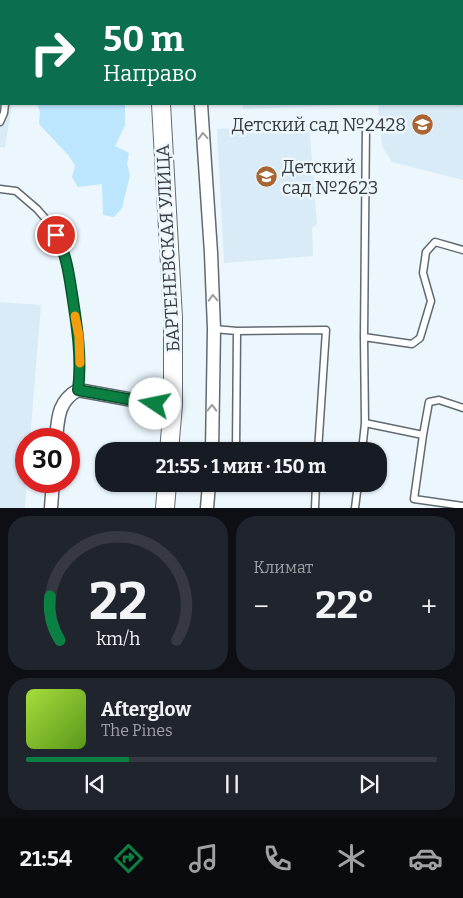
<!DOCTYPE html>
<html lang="ru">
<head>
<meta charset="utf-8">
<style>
  :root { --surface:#171b24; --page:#20242c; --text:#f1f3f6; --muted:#9ea1a6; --line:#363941; --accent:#0b8043 }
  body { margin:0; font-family:Bitter,serif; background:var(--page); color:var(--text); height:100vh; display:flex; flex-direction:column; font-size:19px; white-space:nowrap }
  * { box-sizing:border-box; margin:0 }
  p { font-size:16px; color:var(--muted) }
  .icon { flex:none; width:28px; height:28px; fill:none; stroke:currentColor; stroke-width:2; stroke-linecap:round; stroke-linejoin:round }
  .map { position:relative; height:508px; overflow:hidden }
  .panel { display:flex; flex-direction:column; gap:8px; padding:8px; background:#0d0f14; flex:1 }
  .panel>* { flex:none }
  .banner { position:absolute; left:0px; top:0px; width:464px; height:105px; box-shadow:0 1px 4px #0004; background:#0b6e4f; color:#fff; overflow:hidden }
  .speed { position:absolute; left:15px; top:428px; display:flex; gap:10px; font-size:25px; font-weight:700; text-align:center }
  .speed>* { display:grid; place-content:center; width:65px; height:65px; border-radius:50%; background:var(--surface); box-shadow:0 1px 4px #0004; line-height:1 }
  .speed .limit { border:8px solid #d22; background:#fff; color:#111 }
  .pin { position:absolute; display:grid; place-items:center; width:42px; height:42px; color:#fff; margin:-21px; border:2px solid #fff; border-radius:50%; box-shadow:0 1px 5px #0007 }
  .me { position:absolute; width:55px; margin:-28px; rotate:281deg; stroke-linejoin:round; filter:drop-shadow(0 0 4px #0008) }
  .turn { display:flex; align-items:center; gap:18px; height:105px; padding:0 20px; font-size:22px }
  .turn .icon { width:65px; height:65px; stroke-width:2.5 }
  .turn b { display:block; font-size:35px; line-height:42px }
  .big { font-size:38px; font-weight:700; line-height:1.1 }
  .panel .widget { flex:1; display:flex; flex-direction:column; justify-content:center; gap:8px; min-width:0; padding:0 18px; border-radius:20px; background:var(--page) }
  .panel .dial { align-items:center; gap:0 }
  .dial svg { height:130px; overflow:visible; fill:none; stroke:var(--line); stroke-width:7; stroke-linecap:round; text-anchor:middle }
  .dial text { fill:var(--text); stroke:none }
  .song { display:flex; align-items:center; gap:15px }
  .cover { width:60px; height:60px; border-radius:8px; background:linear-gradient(135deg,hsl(80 70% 55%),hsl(90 70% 35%)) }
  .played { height:5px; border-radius:2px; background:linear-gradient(90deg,var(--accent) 25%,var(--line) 25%) }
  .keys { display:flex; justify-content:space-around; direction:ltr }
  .heat { display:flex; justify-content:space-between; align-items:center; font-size:28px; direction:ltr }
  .panel .tiles { flex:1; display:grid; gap:8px; grid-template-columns:1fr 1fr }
  .widget:last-child { grid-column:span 2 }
  .trip { position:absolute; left:95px; top:442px; width:292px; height:50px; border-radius:20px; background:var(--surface); box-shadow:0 1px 4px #0004; font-weight:700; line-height:50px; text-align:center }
  .tabs { display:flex; height:80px; justify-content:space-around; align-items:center; background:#090b0e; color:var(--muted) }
  .tabs .icon { width:35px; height:35px }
  .tabs .active { color:var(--accent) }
  .tabs b { font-size:22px; color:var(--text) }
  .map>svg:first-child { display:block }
  .built { fill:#d9ebf7 }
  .green { fill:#bce5fe }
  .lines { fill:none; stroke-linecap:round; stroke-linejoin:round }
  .lane-casing { stroke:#616a70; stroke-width:9 }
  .street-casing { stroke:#616a70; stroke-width:15 }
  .secondary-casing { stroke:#616a70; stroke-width:20 }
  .lane { stroke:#fff; stroke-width:6 }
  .street { stroke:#fff; stroke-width:12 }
  .secondary { stroke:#fff; stroke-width:18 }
  .oneway { stroke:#9b9d9e }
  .route-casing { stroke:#07532c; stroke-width:12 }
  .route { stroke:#0b8043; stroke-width:9 }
  .slow { stroke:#f59e0b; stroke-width:9 }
  .labels { text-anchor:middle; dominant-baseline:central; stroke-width:5; stroke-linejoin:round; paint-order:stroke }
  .poi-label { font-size:18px; fill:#373b3e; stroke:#ebf6fd; text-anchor:end }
  .street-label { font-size:18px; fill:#373b3e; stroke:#ebf6fd }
</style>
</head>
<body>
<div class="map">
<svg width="463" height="508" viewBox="0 0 463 508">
  <rect width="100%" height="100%" fill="#ebf6fd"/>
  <path class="built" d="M 0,0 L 29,0 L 29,1 L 1,1 L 1,104 L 12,104 L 5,148 L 0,147 Z
    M 239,0 L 463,0 L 463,180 L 392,162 L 382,146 L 378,104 L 243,109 L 243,104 L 462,104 L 462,1 L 239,1 Z
    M 309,124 L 317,224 L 312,228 L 313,256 L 224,263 L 217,129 Z
    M 0,302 L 41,305 L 30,439 L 26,439 L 27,481 L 25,508 L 0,508 Z"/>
  <path class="green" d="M 37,104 L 125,104 L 125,125 L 115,146 L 129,153 L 127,164 L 130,175 L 122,208 L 114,217 L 103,215 L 102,184 L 78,187 L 72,177 L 75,166 L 69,156 L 39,124 L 40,112 Z"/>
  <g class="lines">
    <defs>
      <path id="lane" d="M 51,0 L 51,1
        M 113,0 L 113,1
        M 21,1 L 21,0
        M 0,122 L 4,113 L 5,104
        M 0,189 L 16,191 L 37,209 L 51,225 L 62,245 L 70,281 L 79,336 L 80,375 L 78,390
        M 214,329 L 237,331
        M 364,337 L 412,344 L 420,338 L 431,301 L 423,273 L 426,252 L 435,242 L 463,250
        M 365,423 L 423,435 L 414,499 L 463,506
        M 423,435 L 429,402 L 439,400 L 463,408
        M 236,451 L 237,331 L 326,330 L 318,451
        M 362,451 L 365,423 L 364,337 L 366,124
        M 315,508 L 316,484
        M 355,508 L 358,484"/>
      <path id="street" d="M 195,0 L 195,1
        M 201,104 L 211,253 L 214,329 L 212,451
        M 56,439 C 58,418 58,401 78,390 L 155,404 L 173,405
        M 51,508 L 53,481
        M 207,508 L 209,484"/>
      <path id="secondary" d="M 155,0 L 155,1
        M 161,104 L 173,318 L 173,405 L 169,451
        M 165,508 L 167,484"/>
    </defs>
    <use href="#lane" class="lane-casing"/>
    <use href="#street" class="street-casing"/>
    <use href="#secondary" class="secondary-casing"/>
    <use href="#lane" class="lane"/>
    <use href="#street" class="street"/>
    <use href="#secondary" class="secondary"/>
  </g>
  <defs><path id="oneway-chevron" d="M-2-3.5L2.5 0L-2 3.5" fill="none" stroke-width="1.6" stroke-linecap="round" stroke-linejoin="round" transform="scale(1.25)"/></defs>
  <g class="oneway">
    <use href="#oneway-chevron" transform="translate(203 136) rotate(-94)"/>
    <use href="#oneway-chevron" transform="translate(213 298) rotate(-92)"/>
    <use href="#oneway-chevron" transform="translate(212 408) rotate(-89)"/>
  </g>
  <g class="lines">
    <defs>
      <path id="route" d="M 56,235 C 66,253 69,274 72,294 C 77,326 82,358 78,390 L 155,404"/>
    </defs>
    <use href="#route" class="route-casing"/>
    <use href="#route" class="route"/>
    <path class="slow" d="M 75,316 L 79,336 L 80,363"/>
  </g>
  <defs>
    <symbol id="school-disc" viewBox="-11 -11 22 22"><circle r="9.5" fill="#a86533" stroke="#ebf6fd"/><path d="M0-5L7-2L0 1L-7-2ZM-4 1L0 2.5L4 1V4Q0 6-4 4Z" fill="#fff"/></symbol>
  </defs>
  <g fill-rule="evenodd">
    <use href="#school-disc" x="410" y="112" width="25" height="25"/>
    <use href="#school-disc" x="254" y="164" width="25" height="25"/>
  </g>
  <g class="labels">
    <g class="poi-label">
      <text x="406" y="125">Детский сад №2428</text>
      <text x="282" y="167" text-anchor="start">Детский<tspan x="282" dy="21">сад №2623</tspan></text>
    </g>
    <g class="street-label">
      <text transform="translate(168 248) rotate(-93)">БАРТЕНЕВСКАЯ УЛИЦА</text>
    </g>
  </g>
</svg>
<div class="speed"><div class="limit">30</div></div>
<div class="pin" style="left:56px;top:235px;background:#d93025"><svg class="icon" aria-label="arrive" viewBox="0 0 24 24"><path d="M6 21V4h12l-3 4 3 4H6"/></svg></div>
<svg class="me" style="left:155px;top:404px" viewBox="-20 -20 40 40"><circle r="19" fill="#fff"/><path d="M0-13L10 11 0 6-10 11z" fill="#0b8043"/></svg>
<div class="trip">21:55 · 1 мин · 150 m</div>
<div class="banner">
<div class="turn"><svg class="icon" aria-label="right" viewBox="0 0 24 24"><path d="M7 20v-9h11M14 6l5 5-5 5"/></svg><div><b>50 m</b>Направо</div></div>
</div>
</div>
<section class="panel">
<div class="tiles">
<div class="widget dial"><svg viewBox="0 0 100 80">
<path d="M14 69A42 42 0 1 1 86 69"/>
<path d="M14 69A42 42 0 0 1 8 42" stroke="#0b8043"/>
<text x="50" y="56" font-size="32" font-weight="700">22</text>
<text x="50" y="72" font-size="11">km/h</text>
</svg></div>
<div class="widget"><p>Климат</p>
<div class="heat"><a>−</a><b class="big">22°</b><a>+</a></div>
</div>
<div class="widget">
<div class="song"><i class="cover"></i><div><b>Afterglow</b><p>The Pines</p></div></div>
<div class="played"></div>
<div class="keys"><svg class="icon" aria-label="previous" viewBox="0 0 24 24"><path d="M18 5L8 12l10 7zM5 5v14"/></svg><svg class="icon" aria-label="pause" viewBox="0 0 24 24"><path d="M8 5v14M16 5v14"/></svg><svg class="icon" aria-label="next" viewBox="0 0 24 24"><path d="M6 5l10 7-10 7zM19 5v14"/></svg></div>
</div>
</div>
</section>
<nav class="tabs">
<b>21:54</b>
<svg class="icon active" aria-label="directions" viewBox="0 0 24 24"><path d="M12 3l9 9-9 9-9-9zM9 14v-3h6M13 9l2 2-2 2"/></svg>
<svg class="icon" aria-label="music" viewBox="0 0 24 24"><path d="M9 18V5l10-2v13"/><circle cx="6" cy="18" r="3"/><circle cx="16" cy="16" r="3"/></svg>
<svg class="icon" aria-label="phone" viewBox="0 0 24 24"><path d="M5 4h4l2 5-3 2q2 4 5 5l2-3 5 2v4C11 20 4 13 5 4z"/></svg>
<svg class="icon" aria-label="climate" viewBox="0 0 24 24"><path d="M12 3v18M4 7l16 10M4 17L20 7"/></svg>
<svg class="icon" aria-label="car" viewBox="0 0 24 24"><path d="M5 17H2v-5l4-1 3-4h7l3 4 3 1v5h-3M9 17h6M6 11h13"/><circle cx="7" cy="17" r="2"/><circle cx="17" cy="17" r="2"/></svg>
</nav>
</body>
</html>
